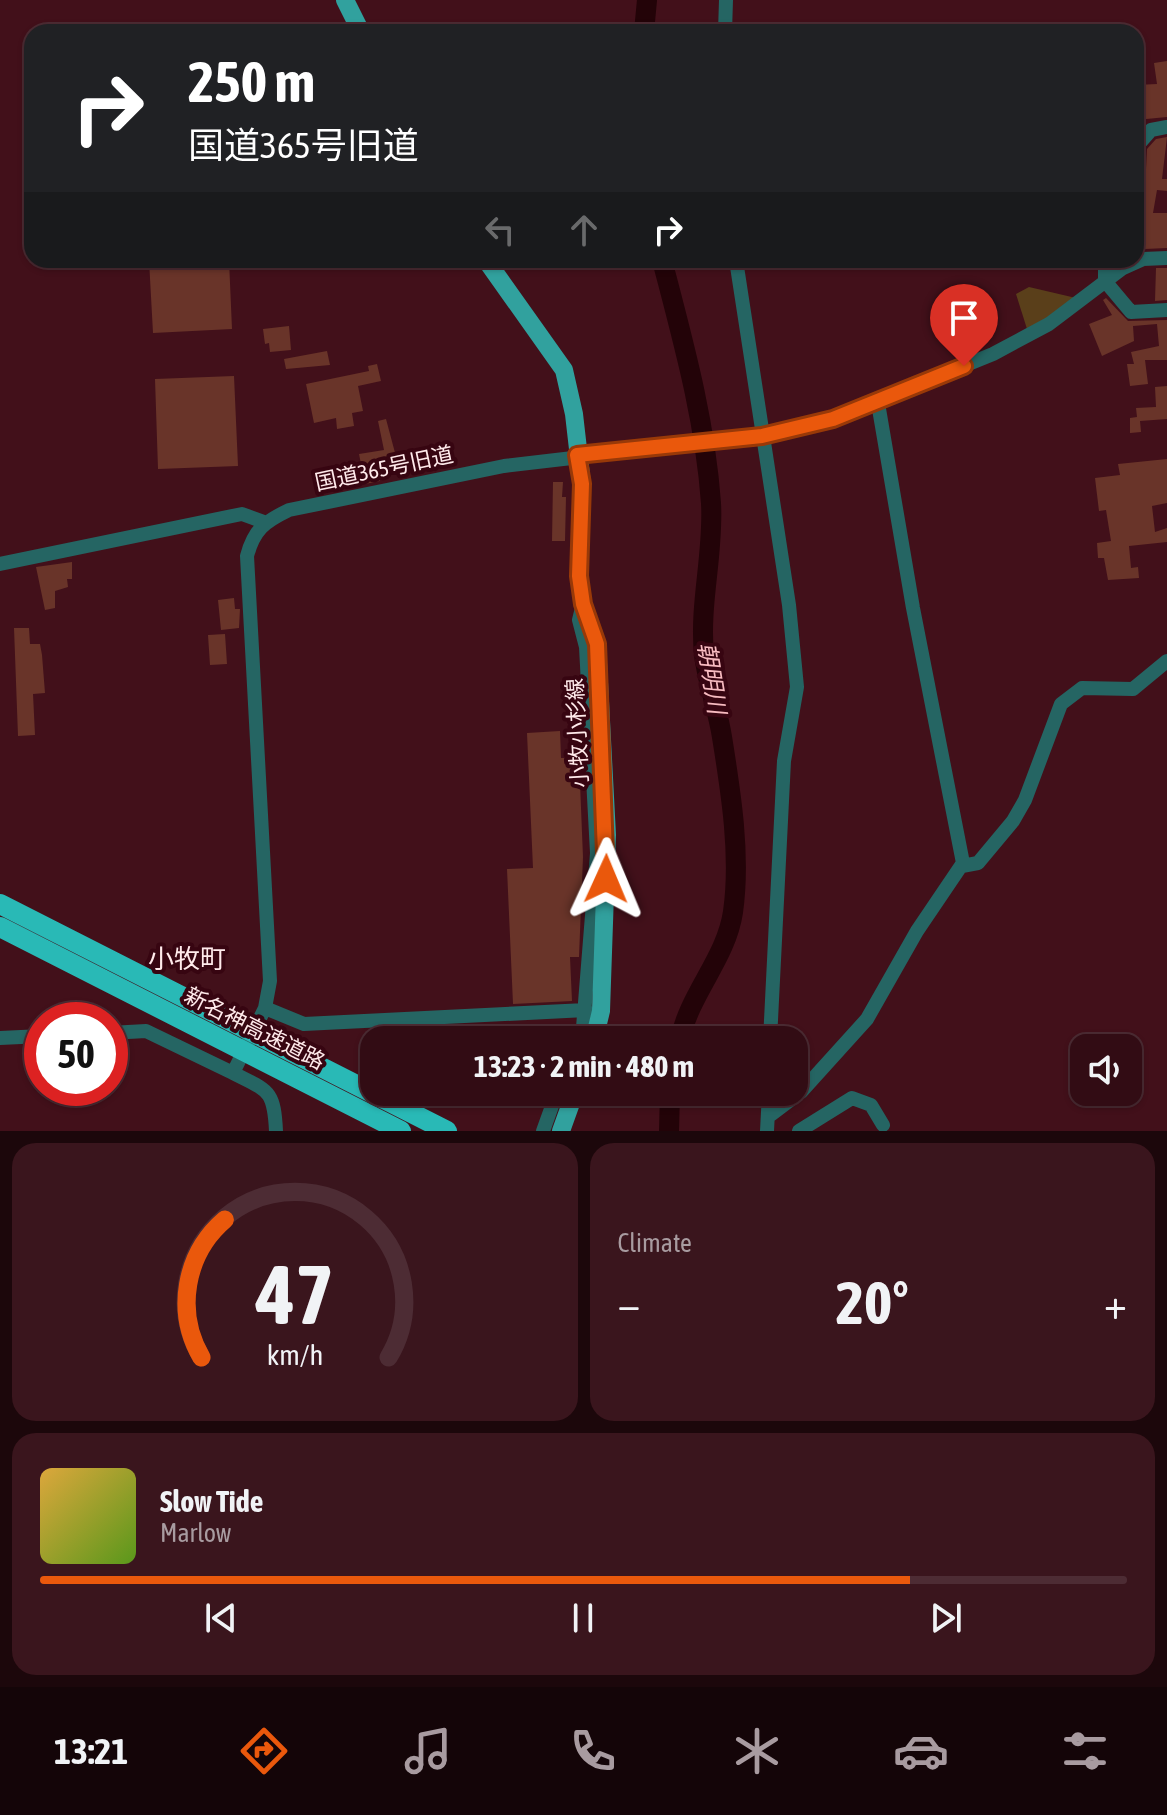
<!DOCTYPE html>
<html lang="en">
<head>
<meta charset="utf-8">
<style>
  :root { --surface:#320c14; --page:#3a151d; --text:#f1f3f6; --muted:#a89ba0; --line:#4d2c34; --accent:#ea580c }
  body { margin:0; font-family:"Asap Condensed","Noto Sans JP",sans-serif; background:var(--page); color:var(--text); height:100vh; display:flex; flex-direction:column; font-size:30px; white-space:nowrap }
  * { box-sizing:border-box; margin:0 }
  p { font-size:26px; color:var(--muted) }
  .icon { flex:none; width:44px; height:44px; fill:none; stroke:currentColor; stroke-width:2; stroke-linecap:round; stroke-linejoin:round }
  .map { position:relative; height:1131px; overflow:hidden }
  .sheet { display:flex; flex-direction:column; gap:12px; padding:12px; background:#1c070b; flex:1 }
  .sheet>* { flex:none }
  .hud { position:absolute; left:24px; top:24px; width:1120px; height:244px; border-radius:24px; box-shadow:0 2px 6px #0004,0 0 0 2px var(--line); background:#202124; color:#fff; overflow:hidden }
  .controls { position:absolute; left:1070px; top:1034px; display:grid; gap:16px }
  .controls a { display:grid; place-items:center; width:72px; height:72px; border-radius:16px; background:var(--surface); box-shadow:0 2px 6px #0004,0 0 0 2px var(--line); font-size:40px }
  .speed { position:absolute; left:24px; top:1002px; display:flex; gap:16px; font-size:40px; font-weight:700; text-align:center }
  .speed>* { display:grid; place-content:center; width:104px; height:104px; border-radius:50%; background:var(--surface); box-shadow:0 2px 6px #0004,0 0 0 2px var(--line); line-height:1 }
  .speed .limit { border:12px solid #d22; background:#fff; color:#111 }
  .pin { position:absolute; display:grid; place-items:center; width:68px; height:68px; color:#fff; margin:-82px -34px; border-radius:50% 50% 50% 0; rotate:-45deg; box-shadow:0 0 8px #0007 }
  .pin .icon { rotate:45deg }
  .me { position:absolute; width:88px; margin:-44px; rotate:1deg; stroke-linejoin:round; filter:drop-shadow(0 0 6px #0008) }
  .turn { display:flex; align-items:center; gap:28px; height:168px; padding:0 32px; font-size:36px }
  .turn .icon { width:104px; height:104px; stroke-width:2.5 }
  .turn b { display:block; font-size:56px; line-height:68px }
  .lanes { display:flex; align-items:center; height:76px; padding:0 32px; background:#0003; justify-content:center; gap:40px; direction:ltr }
  .lanes .off { opacity:.35 }
  .big { font-size:60px; font-weight:700; line-height:1.1 }
  .sheet .tile { flex:1; display:flex; flex-direction:column; justify-content:center; gap:12px; min-width:0; padding:0 28px; border-radius:24px; background:var(--page) }
  .sheet .dial { align-items:center; gap:0 }
  .dial svg { height:208px; overflow:visible; fill:none; stroke:var(--line); stroke-width:7; stroke-linecap:round; text-anchor:middle }
  .dial text { fill:var(--text); stroke:none }
  .song { display:flex; align-items:center; gap:24px }
  .cover { width:96px; height:96px; border-radius:12px; background:linear-gradient(135deg,hsl(40 70% 55%),hsl(90 70% 35%)) }
  .played { height:8px; border-radius:4px; background:linear-gradient(90deg,var(--accent) 80%,var(--line) 80%) }
  .keys { display:flex; justify-content:space-around; direction:ltr }
  .heat { display:flex; justify-content:space-between; align-items:center; font-size:44px; direction:ltr }
  .sheet .tiles { flex:1; display:grid; gap:12px; grid-template-columns:1fr 1fr }
  .tile:last-child { grid-column:span 2 }
  .trip { position:absolute; left:360px; top:1026px; width:448px; height:80px; border-radius:24px; background:var(--surface); box-shadow:0 2px 6px #0004,0 0 0 2px var(--line); font-weight:700; line-height:80px; text-align:center }
  .dock { display:flex; height:128px; justify-content:space-around; align-items:center; background:#140508; color:var(--muted) }
  .dock .icon { width:56px; height:56px }
  .dock .current { color:var(--accent) }
  .dock b { font-size:36px; color:var(--text) }
  .map>svg:first-child { display:block }
  .green { fill:#5a3f1a }
  .lines { fill:none; stroke-linecap:round; stroke-linejoin:round }
  .river { stroke:#230308; stroke-width:20 }
  .building { fill:#693429 }
  .minor { stroke:#256563; stroke-width:14 }
  .major { stroke:#31a19e; stroke-width:18 }
  .highway-bridge { stroke:#29b9b6; stroke-width:20 }
  .route-casing { stroke:#983908; stroke-width:20 }
  .route { stroke:#ea580c; stroke-width:14 }
  .labels { text-anchor:middle; dominant-baseline:central; stroke-width:8; stroke-linejoin:round; paint-order:stroke }
  .street-label { font-size:22px; fill:#ffeaeb; stroke:#370511 }
  .water-label { font-size:24px; font-style:italic; fill:#f7bbc0; stroke:#370511 }
  .quarter-label { font-size:26px; fill:#ffeaeb; stroke:#370511 }
</style>
</head>
<body>
<div class="map">
<svg width="1167" height="1131" viewBox="0 0 1167 1131">
  <rect width="100%" height="100%" fill="#42101a"/>
  <path class="green" d="M 1029,287 L 1076,298 L 1047,320 L 1027,329 L 1016,294 Z"/>
  <g class="lines">
    <path class="river" d="M 644,32 L 647,0
      M 662,260 C 683,341 705,419 711,503 C 714,553 699,604 704,654 C 707,682 718,710 722,737 C 731,793 741,856 733,912 C 726,959 689,994 680,1040
      M 669,1131 L 670,1092"/>
  </g>
  <path class="building" d="M 1167,61 L 1167,117 L 1136,120 L 1136,85 L 1157,84 L 1154,63 Z
    M 1167,137 L 1162,179 L 1167,179 L 1167,191 L 1157,190 L 1153,213 L 1167,213 L 1167,248 L 1145,249 L 1145,243 L 1136,242 L 1136,167 L 1146,169 L 1147,149 L 1156,139 Z
    M 149,260 L 229,260 L 232,329 L 153,333 Z
    M 1156,268 L 1167,268 L 1167,300 L 1155,301 Z
    M 1106,298 L 1128,321 L 1167,320 L 1167,360 L 1145,360 L 1148,384 L 1130,386 L 1127,364 L 1134,364 L 1131,352 L 1159,346 L 1157,324 L 1133,326 L 1134,341 L 1102,356 L 1089,324 L 1112,315 L 1103,300 Z
    M 289,326 L 291,350 L 270,352 L 269,343 L 265,344 L 263,329 Z
    M 327,351 L 330,365 L 286,369 L 284,359 Z
    M 377,364 L 381,381 L 358,386 L 363,411 L 352,413 L 354,426 L 337,429 L 336,418 L 314,423 L 306,384 L 369,371 L 368,366 Z
    M 234,376 L 238,466 L 158,469 L 155,379 Z
    M 1167,386 L 1167,419 L 1140,421 L 1141,432 L 1130,433 L 1130,418 L 1137,417 L 1136,408 L 1156,407 L 1155,387 Z
    M 386,419 L 398,464 L 377,469 L 380,481 L 365,484 L 359,454 L 384,450 L 378,421 Z
    M 1167,459 L 1167,503 L 1152,506 L 1155,532 L 1167,528 L 1167,542 L 1129,546 L 1131,568 L 1138,567 L 1139,578 L 1108,580 L 1104,558 L 1098,558 L 1097,543 L 1111,541 L 1106,510 L 1099,511 L 1095,478 L 1120,475 L 1118,464 Z
    M 553,482 L 563,482 L 562,497 L 566,497 L 565,541 L 552,541 Z
    M 72,562 L 72,579 L 67,579 L 68,587 L 55,591 L 55,608 L 45,610 L 36,567 Z
    M 234,598 L 235,609 L 240,609 L 239,628 L 221,630 L 218,600 Z
    M 14,628 L 29,628 L 30,644 L 40,644 L 42,655 L 45,693 L 33,694 L 35,735 L 18,736 Z
    M 225,634 L 227,664 L 210,665 L 208,635 Z
    M 560,731 L 561,758 L 579,758 L 583,857 L 579,957 L 570,957 L 572,1001 L 513,1004 L 507,869 L 533,868 L 527,733 Z"/>
  <g class="lines">
    <path class="minor" d="M 725,32 L 726,0
      M 1136,147 L 1151,130 L 1167,127
      M 736,260 L 789,605 L 797,687 L 784,761 L 770,1040
      M 1105,260 L 1105,281 L 1131,312 L 1167,310
      M 0,564 L 242,514 L 264,522
      M 962,866 L 978,863 L 1013,821 L 1025,800 L 1061,704 L 1082,688 L 1133,689 L 1167,661
      M 265,1008 L 304,1024 L 586,1010
      M 110,1033 L 146,1031 L 233,1073 L 265,1008 L 270,981 L 247,556 C 254,530 264,522 289,510 L 504,466 L 752,437 L 833,419 L 993,354 L 1049,324 L 1123,268 L 1143,259 L 1167,258
      M 0,1038 L 42,1036
      M 582,1040 L 597,853 L 586,647 L 579,620 L 583,604
      M 233,1073 C 268,1091 274,1089 276,1131
      M 768,1117 L 801,1092 L 867,1019 L 917,931 L 963,863 L 913,608 L 878,403
      M 543,1131 L 557,1092
      M 767,1131 L 769,1092
      M 799,1131 L 852,1098 L 871,1105 L 883,1125"/>
    <path class="major" d="M 345,0 L 361,32
      M 486,260 L 564,370 L 574,414 L 582,484 L 579,576 L 583,604 L 597,644 L 607,835 L 601,1011 L 594,1040
      M 561,1131 L 575,1092"/>
    <path class="highway-bridge" d="M 0,904 L 447,1131
      M 0,927 L 401,1131"/>
  </g>
  <g class="lines">
    <defs>
      <path id="route" d="M 606,879 L 597,644 L 583,604 L 579,576 L 582,484 L 577,455 L 762,436 L 833,419 L 964,366"/>
    </defs>
    <use href="#route" class="route-casing"/>
    <use href="#route" class="route"/>
  </g>
  <g class="labels">
    <g class="street-label">
      <text transform="translate(384 468) rotate(-12)">国道365号旧道</text>
      <text transform="translate(577 733) rotate(-93)">小牧小杉線</text>
      <text transform="translate(255 1028) rotate(27)">新名神高速道路</text>
    </g>
    <g class="water-label">
      <text transform="translate(712 678) rotate(81)">朝明川</text>
    </g>
    <g class="quarter-label">
      <text x="187" y="959">小牧町</text>
    </g>
  </g>
</svg>
<div class="controls">
<a><svg class="icon" aria-label="sound" viewBox="0 0 24 24"><path d="M4 9h4l5-4v14l-5-4H4zM17 9q2 3 0 6"/></svg></a>
</div>
<div class="speed"><div class="limit">50</div></div>
<div class="pin" style="left:964px;top:366px;background:#d93025"><svg class="icon" aria-label="arrive" viewBox="0 0 24 24"><path d="M6 21V4h12l-3 4 3 4H6"/></svg></div>
<svg class="me" style="left:606px;top:879px" viewBox="-20 -20 40 40"><path d="M0-17L14 15 0 8-14 15z" fill="#ea580c" stroke="#fff" stroke-width="4"/></svg>
<div class="trip">13:23 · 2 min · 480 m</div>
<div class="hud">
<div class="turn"><svg class="icon" aria-label="right" viewBox="0 0 24 24"><path d="M7 20v-9h11M14 6l5 5-5 5"/></svg><div><b>250 m</b>国道365号旧道</div></div>
<div class="lanes"><svg class="icon off" aria-label="left" viewBox="0 0 24 24"><path d="M17 20v-9H6M10 6l-5 5 5 5"/></svg><svg class="icon off" aria-label="ahead" viewBox="0 0 24 24"><path d="M12 20V5M6 11l6-6 6 6"/></svg><svg class="icon" aria-label="right" viewBox="0 0 24 24"><path d="M7 20v-9h11M14 6l5 5-5 5"/></svg></div>
</div>
</div>
<section class="sheet">
<div class="tiles">
<div class="tile dial"><svg viewBox="0 0 100 80">
<path d="M14 69A42 42 0 1 1 86 69"/>
<path d="M14 69A42 42 0 0 1 23 16" stroke="#ea580c"/>
<text x="50" y="56" font-size="32" font-weight="700">47</text>
<text x="50" y="72" font-size="11">km/h</text>
</svg></div>
<div class="tile"><p>Climate</p>
<div class="heat"><a>−</a><b class="big">20°</b><a>+</a></div>
</div>
<div class="tile">
<div class="song"><i class="cover"></i><div><b>Slow Tide</b><p>Marlow</p></div></div>
<div class="played"></div>
<div class="keys"><svg class="icon" aria-label="previous" viewBox="0 0 24 24"><path d="M18 5L8 12l10 7zM5 5v14"/></svg><svg class="icon" aria-label="pause" viewBox="0 0 24 24"><path d="M8 5v14M16 5v14"/></svg><svg class="icon" aria-label="next" viewBox="0 0 24 24"><path d="M6 5l10 7-10 7zM19 5v14"/></svg></div>
</div>
</div>
</section>
<nav class="dock">
<b>13:21</b>
<svg class="icon current" aria-label="directions" viewBox="0 0 24 24"><path d="M12 3l9 9-9 9-9-9zM9 14v-3h6M13 9l2 2-2 2"/></svg>
<svg class="icon" aria-label="music" viewBox="0 0 24 24"><path d="M9 18V5l10-2v13"/><circle cx="6" cy="18" r="3"/><circle cx="16" cy="16" r="3"/></svg>
<svg class="icon" aria-label="phone" viewBox="0 0 24 24"><path d="M5 4h4l2 5-3 2q2 4 5 5l2-3 5 2v4C11 20 4 13 5 4z"/></svg>
<svg class="icon" aria-label="climate" viewBox="0 0 24 24"><path d="M12 3v18M4 7l16 10M4 17L20 7"/></svg>
<svg class="icon" aria-label="car" viewBox="0 0 24 24"><path d="M5 17H2v-5l4-1 3-4h7l3 4 3 1v5h-3M9 17h6M6 11h13"/><circle cx="7" cy="17" r="2"/><circle cx="17" cy="17" r="2"/></svg>
<svg class="icon" aria-label="filters" viewBox="0 0 24 24"><path d="M4 7h16M4 17h16"/><circle cx="9" cy="7" r="2"/><circle cx="15" cy="17" r="2"/></svg>
</nav>
</body>
</html>
